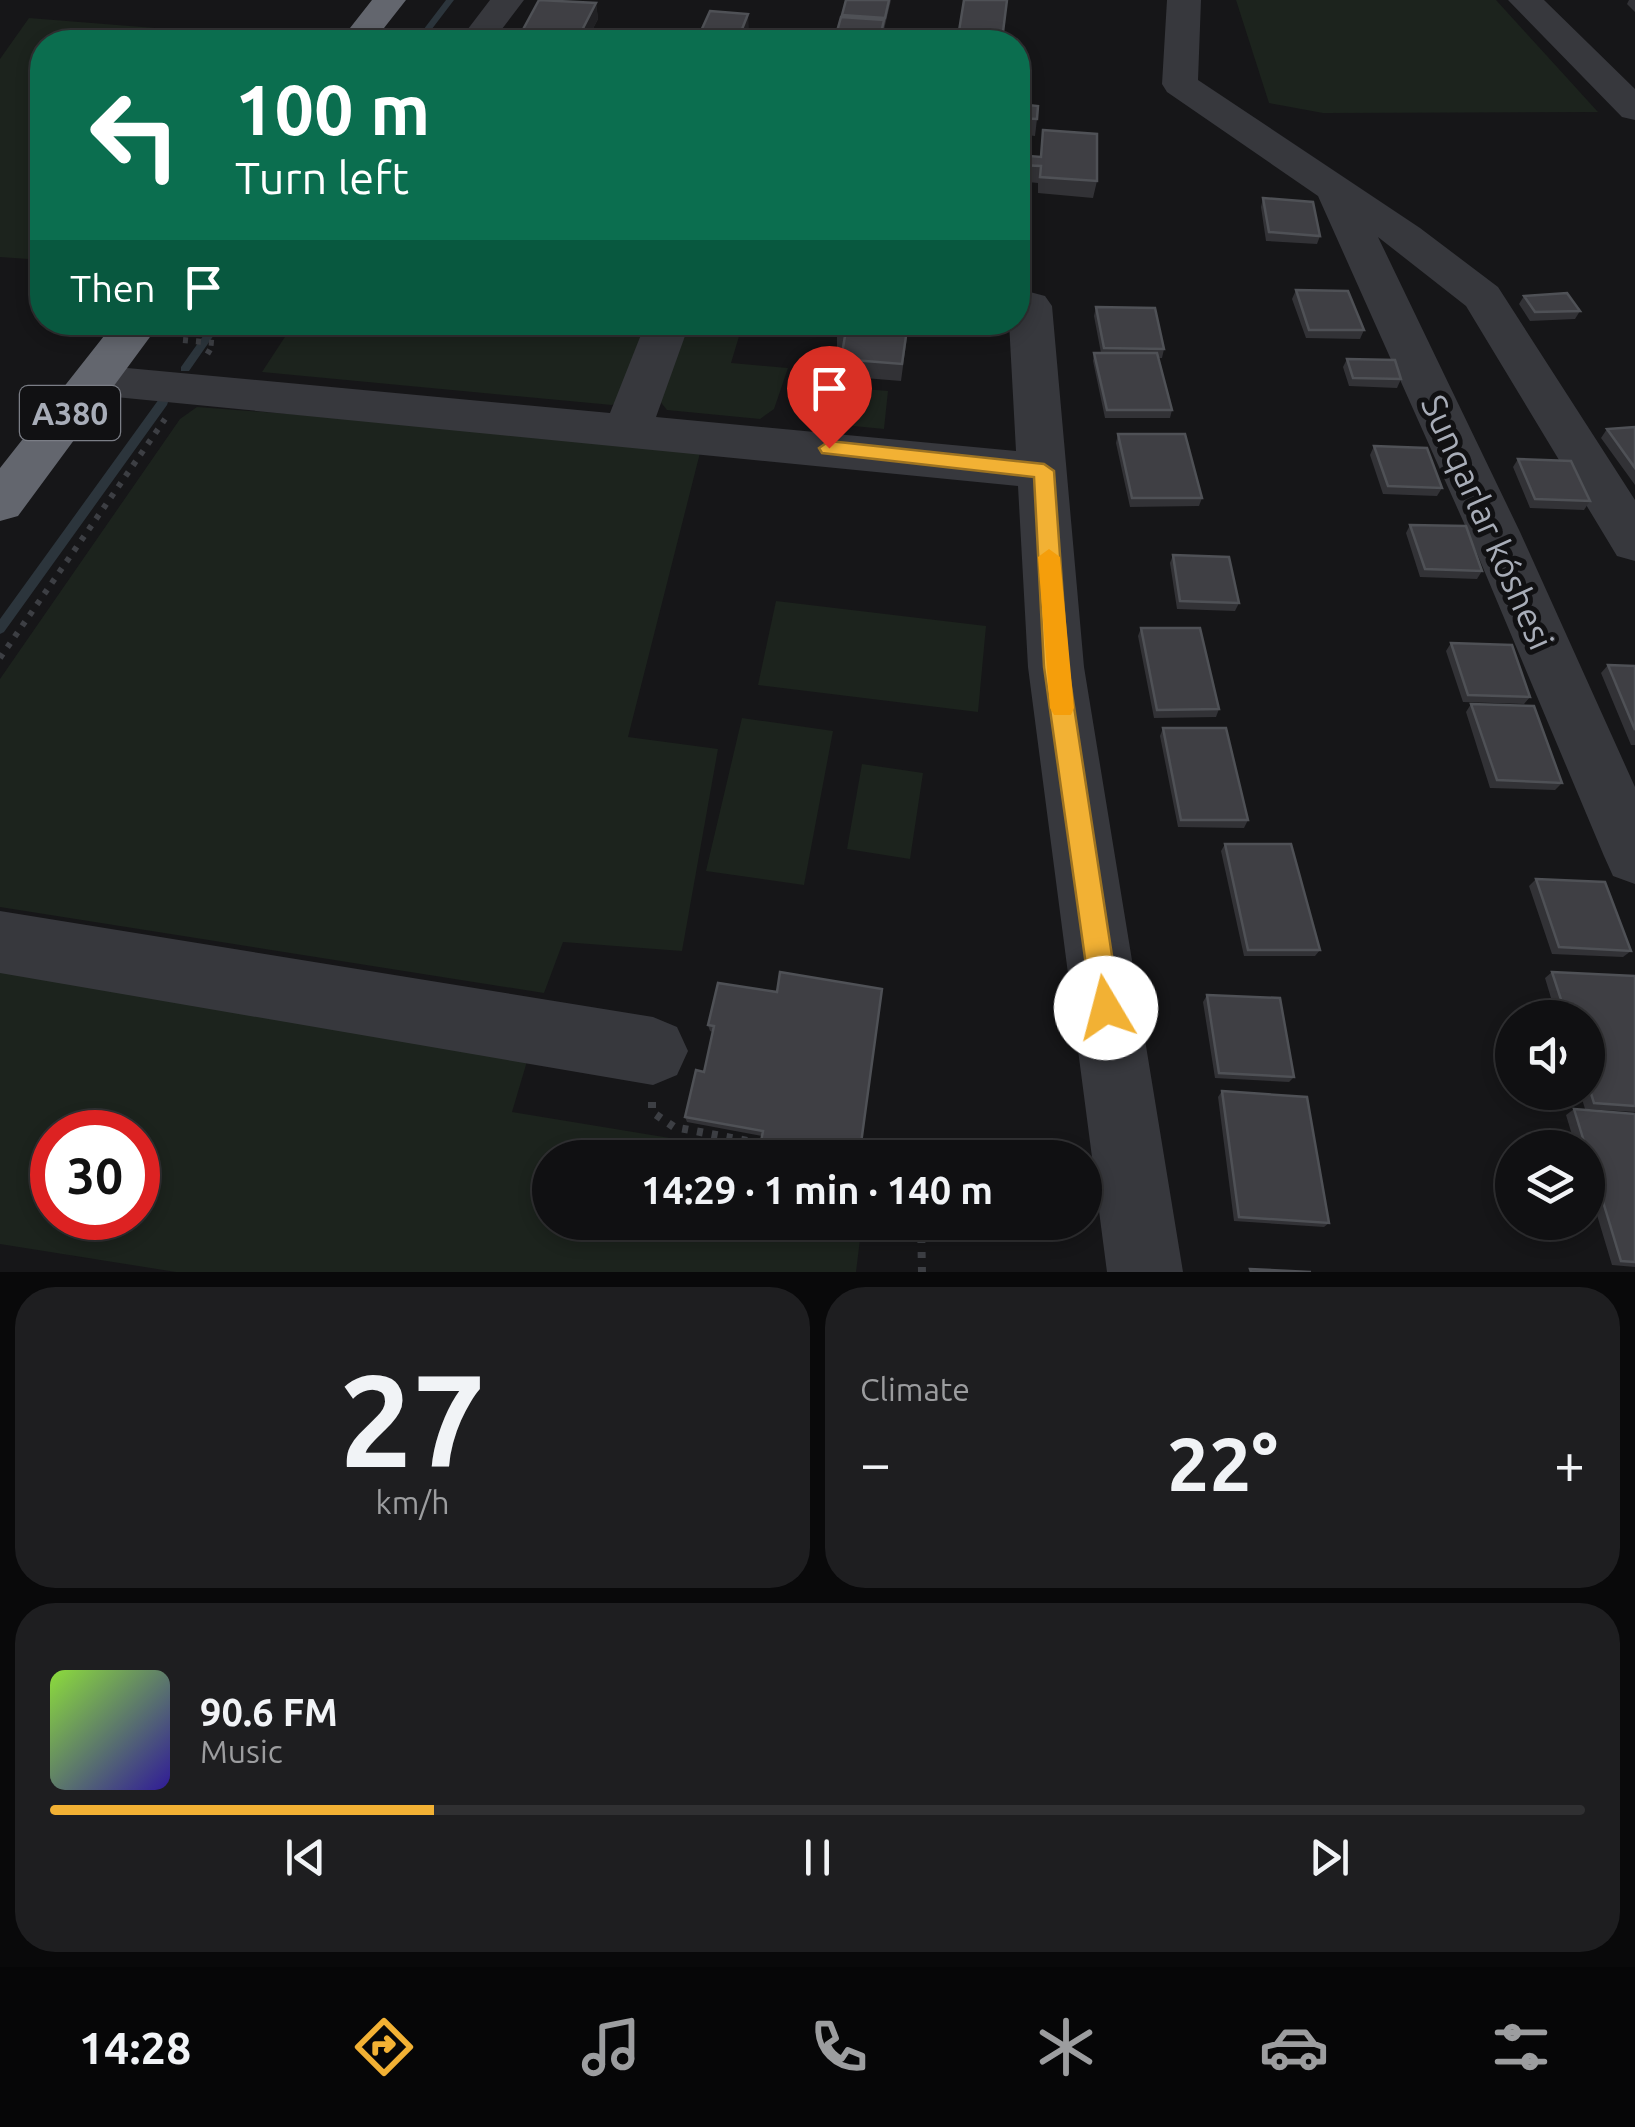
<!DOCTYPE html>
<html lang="en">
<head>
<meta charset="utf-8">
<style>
  :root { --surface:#101012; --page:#1e1e20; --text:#f1f3f6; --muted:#9c9d9f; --line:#303032; --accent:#f2b134 }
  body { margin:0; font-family:Ubuntu,sans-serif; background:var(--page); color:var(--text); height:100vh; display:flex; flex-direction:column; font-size:38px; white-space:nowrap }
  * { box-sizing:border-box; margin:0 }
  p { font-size:32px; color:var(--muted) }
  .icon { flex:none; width:55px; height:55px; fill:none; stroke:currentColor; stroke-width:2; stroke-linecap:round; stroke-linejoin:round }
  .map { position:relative; height:1272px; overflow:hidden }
  .panel { display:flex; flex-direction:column; gap:15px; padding:15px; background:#09090a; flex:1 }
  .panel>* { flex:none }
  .guide { position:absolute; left:30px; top:30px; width:1000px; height:305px; border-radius:40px; box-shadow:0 5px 15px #0003,0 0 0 2px var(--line); background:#0b6e4f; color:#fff; overflow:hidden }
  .fabs { position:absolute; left:1495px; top:1000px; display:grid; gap:20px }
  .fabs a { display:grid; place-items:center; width:110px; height:110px; border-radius:50%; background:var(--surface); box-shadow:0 5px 15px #0003,0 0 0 2px var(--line); font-size:50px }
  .speed { position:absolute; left:30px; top:1110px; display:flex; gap:20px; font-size:50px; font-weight:700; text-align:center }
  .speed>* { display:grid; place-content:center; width:130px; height:130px; border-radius:50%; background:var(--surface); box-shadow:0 5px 15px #0003,0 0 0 2px var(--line); line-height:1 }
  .speed .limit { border:15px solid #d22; background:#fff; color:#111 }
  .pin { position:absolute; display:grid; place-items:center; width:85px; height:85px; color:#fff; margin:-102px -42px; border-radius:50% 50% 50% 0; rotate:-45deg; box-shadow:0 0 10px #0007 }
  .pin .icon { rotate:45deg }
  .me { position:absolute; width:110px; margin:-55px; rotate:352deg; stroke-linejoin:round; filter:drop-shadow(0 0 8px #0008) }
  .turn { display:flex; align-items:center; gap:35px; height:210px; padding:0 40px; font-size:45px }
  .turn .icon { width:130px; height:130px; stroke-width:2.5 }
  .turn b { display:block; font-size:70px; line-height:85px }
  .then { display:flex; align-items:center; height:95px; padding:0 40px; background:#0003; gap:20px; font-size:38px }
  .big { font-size:75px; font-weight:600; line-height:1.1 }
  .panel .tile { flex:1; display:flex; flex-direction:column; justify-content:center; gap:15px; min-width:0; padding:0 35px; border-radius:40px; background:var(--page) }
  .panel .dial { align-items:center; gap:0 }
  .dial b { font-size:130px; line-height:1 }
  .song { display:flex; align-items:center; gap:30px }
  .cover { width:120px; height:120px; border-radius:15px; background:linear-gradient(135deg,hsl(90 70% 55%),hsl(250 70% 35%)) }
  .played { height:10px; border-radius:5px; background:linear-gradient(90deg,var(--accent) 25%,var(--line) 25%) }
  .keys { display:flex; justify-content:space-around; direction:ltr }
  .heat { display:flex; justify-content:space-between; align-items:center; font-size:55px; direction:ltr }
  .panel .tiles { flex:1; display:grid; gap:15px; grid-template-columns:1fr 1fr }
  .tile:last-child { grid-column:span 2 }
  .trip { position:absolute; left:532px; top:1140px; width:570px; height:100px; border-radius:50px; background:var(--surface); box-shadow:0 5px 15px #0003,0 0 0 2px var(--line); font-weight:600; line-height:100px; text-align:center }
  .tab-bar { display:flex; height:160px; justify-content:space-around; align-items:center; background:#060607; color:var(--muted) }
  .tab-bar .icon { width:70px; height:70px }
  .tab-bar .selected { color:var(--accent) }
  .tab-bar b { font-size:45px; color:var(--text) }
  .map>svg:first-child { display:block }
  .green { fill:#1c231d; fill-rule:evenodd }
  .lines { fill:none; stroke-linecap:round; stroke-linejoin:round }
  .stream { fill:#2c353c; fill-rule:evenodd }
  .path-far1 { stroke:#3d3f44; stroke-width:6; stroke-dasharray:5 8; stroke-linecap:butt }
  .path { stroke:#3d3f44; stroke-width:8; stroke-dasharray:6 9; stroke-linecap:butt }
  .minor { fill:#37383d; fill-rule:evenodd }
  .highway { fill:#63666e; fill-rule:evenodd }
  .wall { fill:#323236 }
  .shaded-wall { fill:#212124 }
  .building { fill:#3f3f44; stroke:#4f5156; stroke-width:2.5 }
  .route { fill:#f2b134; stroke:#9d7322; stroke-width:2.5 }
  .slow { fill:#f59e0b }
  .labels { text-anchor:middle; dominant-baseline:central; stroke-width:10; stroke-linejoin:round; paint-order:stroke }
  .shield { fill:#111113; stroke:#7b7e86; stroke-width:2.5 }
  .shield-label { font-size:32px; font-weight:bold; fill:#a8adb8 }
  .street-label { font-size:35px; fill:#a8adb8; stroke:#111113 }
</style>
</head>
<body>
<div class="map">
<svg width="1635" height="1272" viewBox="0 0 1635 1272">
  <rect width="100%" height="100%" fill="#161618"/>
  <path class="green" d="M 1236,0 L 1496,0 L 1598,112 L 1323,113 L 1269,103 Z
    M 29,18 L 230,34 L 254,42 L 42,42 L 42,260 L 0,257 L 0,59 Z
    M 294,323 L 653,323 L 626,396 L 612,405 L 262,372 Z
    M 686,323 L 743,323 L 731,363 L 788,368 L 774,409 L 760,419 L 667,410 L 659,400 Z
    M 818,385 L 888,391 L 884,429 L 813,422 L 809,412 Z
    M 197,407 L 702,445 L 628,737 L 718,749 L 682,951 L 563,942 L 544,993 L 0,907 L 0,679 L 180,419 Z
    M 776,601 L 986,626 L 978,712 L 758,685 Z
    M 742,718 L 833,731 L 804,885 L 706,871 Z
    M 862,764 L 923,773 L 910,859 L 847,849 Z
    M 0,971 L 528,1058 L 512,1112 L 700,1143 L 698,1157 L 550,1158 L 550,1222 L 862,1223 L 856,1272 L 176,1272 L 0,1244 ZM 52,1132 L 138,1132 L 138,1218 L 52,1218 Z"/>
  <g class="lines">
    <path class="stream" d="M 446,0 L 454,0 L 422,42 L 414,42 Z
      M 213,322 L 223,322 L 189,371 L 181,371 L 181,367 Z
      M 163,398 L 167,399 L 168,402 L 167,405 L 4,632 L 0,634 L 0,619 L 159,399 Z"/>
    <path class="path-far1" d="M 183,340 L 214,343 L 205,358
      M 0,658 L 165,419"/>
    <path class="path" d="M 652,1102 L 652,1112 L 674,1127 L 753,1142 L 749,1158
      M 921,1222 L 922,1272"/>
    <path class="minor" d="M 490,0 L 524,0 L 492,42 L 458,42 Z
      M 1167,0 L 1201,0 L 1198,80 L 1420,228 L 1498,287 L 1635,500 L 1635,561 L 1617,556 L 1466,306 L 1378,237 L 1520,532 L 1635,787 L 1635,884 L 1613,876 L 1604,856 L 1468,532 L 1318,196 L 1167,92 L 1162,84 Z
      M 1508,0 L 1544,0 L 1635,89 L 1635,120 L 1622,117 Z
      M 1030,292 L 1045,296 L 1052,306 L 1084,667 L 1183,1272 L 1107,1272 L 1028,667 L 1018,486 L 95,395 L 79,391 L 72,380 L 79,369 L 95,365 L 610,413 L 646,322 L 690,322 L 656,417 L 1016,451 L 1009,322 L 1018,322 L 1018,296 Z
      M 0,911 L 653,1017 L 677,1027 L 688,1051 L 677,1075 L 653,1085 L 0,973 Z"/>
    <path class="highway" d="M 372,0 L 406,0 L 373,42 L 339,42 Z
      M 115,322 L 161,322 L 18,516 L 0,521 L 0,468 Z"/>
  </g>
  <path class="wall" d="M 891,0 L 881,42 L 834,42 L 842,15 Z
    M 964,0 L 1007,0 L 1002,42 L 957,42 Z
    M 1629,0 L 1635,0 L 1635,12 L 1627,4 Z
    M 596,3 L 598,19 L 586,42 L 521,42 L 520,35 Z
    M 1018,104 L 1037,119 L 1035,136 L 1018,134 Z
    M 1043,130 L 1097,181 L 1093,198 L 1038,193 L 1038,183 L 1018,181 L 1018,155 L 1040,157 Z
    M 1263,198 L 1320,236 L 1317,244 L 1266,241 L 1261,207 Z
    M 1296,290 L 1364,330 L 1360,339 L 1306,338 L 1292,299 Z
    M 1524,296 L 1580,311 L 1575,319 L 1530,321 L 1519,304 Z
    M 1096,307 L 1164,349 L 1162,358 L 1159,358 L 1172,410 L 1170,418 L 1105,418 L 1093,361 L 1094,353 L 1101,353 L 1094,316 Z
    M 909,322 L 901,381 L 840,376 L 842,352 L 837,352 L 837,335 Z
    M 1347,359 L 1401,379 L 1397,388 L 1349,386 L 1343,367 Z
    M 1635,427 L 1635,485 L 1601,438 L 1607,429 Z
    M 1118,434 L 1202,498 L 1199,506 L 1130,507 L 1116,443 Z
    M 1374,446 L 1442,488 L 1437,496 L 1383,494 L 1370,455 Z
    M 1518,459 L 1590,501 L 1584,510 L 1530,508 L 1513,467 Z
    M 1410,525 L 1482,571 L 1477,579 L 1420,577 L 1406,533 Z
    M 1173,555 L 1239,603 L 1235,611 L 1177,609 L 1170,563 Z
    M 1141,628 L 1219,709 L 1216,717 L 1154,718 L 1138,636 Z
    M 1451,643 L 1530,697 L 1524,704 L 1463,702 L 1446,651 Z
    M 1608,665 L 1635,666 L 1635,745 L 1631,745 L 1601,673 Z
    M 1471,704 L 1562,783 L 1555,790 L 1490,788 L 1466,712 Z
    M 1163,728 L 1248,820 L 1244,828 L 1178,827 L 1160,736 Z
    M 1225,844 L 1320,950 L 1315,956 L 1244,956 L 1221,851 Z
    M 1536,879 L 1631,951 L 1623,957 L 1552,954 L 1529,886 Z
    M 1552,972 L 1635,976 L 1635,1112 L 1585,1109 L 1580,1092 L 1588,1092 L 1588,1018 L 1557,1018 L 1545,978 Z
    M 882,989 L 762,1136 L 687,1122 L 685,1117 L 704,1072 L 713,1032 L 710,1031 L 708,1025 L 777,992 Z
    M 1207,995 L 1294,1077 L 1289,1082 L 1215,1078 L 1203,1002 Z
    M 1222,1091 L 1329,1223 L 1324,1227 L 1234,1221 L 1218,1097 Z
    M 1574,1109 L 1635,1114 L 1635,1267 L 1612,1265 L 1588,1185 L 1588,1148 L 1576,1148 L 1566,1115 Z"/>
  <path class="shaded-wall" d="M 596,3 L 598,19 L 586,42 L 579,42 L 578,38 Z
    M 748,14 L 749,30 L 744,42 L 737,42 Z"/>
  <path class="building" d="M 539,0 L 596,3 L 578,38 L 520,35 Z
    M 846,0 L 889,0 L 885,18 L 842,15 Z
    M 964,0 L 1007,0 L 1002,40 L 958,37 Z
    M 710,11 L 748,14 L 737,42 L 696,42 Z
    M 841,17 L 884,20 L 879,42 L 834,42 Z
    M 1018,104 L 1038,106 L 1037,119 L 1018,118 Z
    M 1043,130 L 1097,134 L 1097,181 L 1040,177 L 1041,166 L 1018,165 L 1018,155 L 1041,157 Z
    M 1263,198 L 1313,202 L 1320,236 L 1269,232 Z
    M 1296,290 L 1348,291 L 1364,330 L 1309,330 Z
    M 1567,293 L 1580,311 L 1535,312 L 1524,296 Z
    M 1096,307 L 1155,308 L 1164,349 L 1104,348 Z
    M 840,322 L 908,322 L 902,364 L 841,359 L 845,336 L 837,335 Z
    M 1094,353 L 1157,353 L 1172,410 L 1107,410 Z
    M 1347,359 L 1395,360 L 1401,379 L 1353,378 Z
    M 1635,427 L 1635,468 L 1607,429 Z
    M 1118,434 L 1185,434 L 1202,498 L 1132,498 Z
    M 1374,446 L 1427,448 L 1442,488 L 1388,486 Z
    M 1518,459 L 1571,461 L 1590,501 L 1535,499 Z
    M 1410,525 L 1466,526 L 1482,571 L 1425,569 Z
    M 1173,555 L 1229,557 L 1239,603 L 1180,601 Z
    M 1141,628 L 1200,628 L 1219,709 L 1157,710 Z
    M 1451,643 L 1512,645 L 1530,697 L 1468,695 Z
    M 1608,665 L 1635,666 L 1635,730 Z
    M 1471,704 L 1534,706 L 1562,783 L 1497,780 Z
    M 1163,728 L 1226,728 L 1248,820 L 1181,820 Z
    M 1225,844 L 1291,844 L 1320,950 L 1248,950 Z
    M 1536,879 L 1605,882 L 1631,951 L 1559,947 Z
    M 780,972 L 882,989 L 859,1158 L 758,1158 L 763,1131 L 685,1117 L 696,1070 L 704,1072 L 714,1026 L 708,1025 L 718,983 L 777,992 Z
    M 1552,972 L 1635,976 L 1635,1106 L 1594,1103 L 1588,1084 L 1588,1018 L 1567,1018 Z
    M 1207,995 L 1280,998 L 1294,1077 L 1219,1073 Z
    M 1222,1091 L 1307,1097 L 1329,1223 L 1239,1217 Z
    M 1574,1109 L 1635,1114 L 1635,1262 L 1621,1261 L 1588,1152 L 1588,1148 L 1586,1148 Z
    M 1250,1269 L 1311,1272 L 1251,1272 Z"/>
  <path class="route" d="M 829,441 L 1044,464 L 1054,471 L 1068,667 L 1120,1008 L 1116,1017 L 1106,1021 L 1096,1017 L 1092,1008 L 1044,667 L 1034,477 L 822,453 L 819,448 Z"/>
  <path class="slow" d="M 1049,549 L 1060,557 L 1074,708 L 1071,715 L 1054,715 L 1050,708 L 1038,557 Z"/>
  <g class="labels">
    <rect class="shield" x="20" y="386" width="100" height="54" rx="8"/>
    <g class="shield-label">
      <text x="70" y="413">A380</text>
    </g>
    <g class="street-label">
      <text transform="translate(1488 522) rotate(66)">Sunqarlar kóshesi</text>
    </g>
  </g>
</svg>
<div class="fabs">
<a><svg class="icon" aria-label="sound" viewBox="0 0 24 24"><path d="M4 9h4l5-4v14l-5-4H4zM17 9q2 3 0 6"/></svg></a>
<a><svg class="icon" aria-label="layers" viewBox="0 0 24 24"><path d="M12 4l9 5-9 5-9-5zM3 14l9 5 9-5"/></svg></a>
</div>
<div class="speed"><div class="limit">30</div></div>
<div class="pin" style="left:829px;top:448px;background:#d93025"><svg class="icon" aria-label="arrive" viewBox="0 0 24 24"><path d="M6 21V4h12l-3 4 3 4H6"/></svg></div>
<svg class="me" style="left:1106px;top:1008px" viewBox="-20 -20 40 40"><circle r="19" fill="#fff"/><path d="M0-13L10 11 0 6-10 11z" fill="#f2b134"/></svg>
<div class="trip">14:29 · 1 min · 140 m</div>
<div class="guide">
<div class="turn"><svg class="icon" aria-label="left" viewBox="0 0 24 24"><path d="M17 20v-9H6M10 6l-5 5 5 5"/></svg><div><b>100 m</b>Turn left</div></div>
<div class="then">Then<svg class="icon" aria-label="arrive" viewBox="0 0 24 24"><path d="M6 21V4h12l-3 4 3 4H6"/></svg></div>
</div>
</div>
<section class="panel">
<div class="tiles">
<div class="tile dial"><b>27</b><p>km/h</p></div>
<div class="tile"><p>Climate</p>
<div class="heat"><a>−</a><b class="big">22°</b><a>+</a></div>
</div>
<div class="tile">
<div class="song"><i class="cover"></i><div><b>90.6 FM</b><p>Music</p></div></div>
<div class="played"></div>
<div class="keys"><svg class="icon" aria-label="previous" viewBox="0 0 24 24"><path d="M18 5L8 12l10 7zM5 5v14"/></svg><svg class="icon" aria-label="pause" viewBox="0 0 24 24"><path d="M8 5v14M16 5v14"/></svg><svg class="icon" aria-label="next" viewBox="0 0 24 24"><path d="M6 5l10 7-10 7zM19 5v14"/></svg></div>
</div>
</div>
</section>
<nav class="tab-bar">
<b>14:28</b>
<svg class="icon selected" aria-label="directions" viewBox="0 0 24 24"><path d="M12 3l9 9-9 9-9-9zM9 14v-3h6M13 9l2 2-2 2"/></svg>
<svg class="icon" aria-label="music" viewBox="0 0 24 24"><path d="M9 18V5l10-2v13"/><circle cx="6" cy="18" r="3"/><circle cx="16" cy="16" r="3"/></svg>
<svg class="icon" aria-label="phone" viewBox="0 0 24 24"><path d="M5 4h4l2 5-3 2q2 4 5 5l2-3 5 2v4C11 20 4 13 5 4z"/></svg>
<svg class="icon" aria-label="climate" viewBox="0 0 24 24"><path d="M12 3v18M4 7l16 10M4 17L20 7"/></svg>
<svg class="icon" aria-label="car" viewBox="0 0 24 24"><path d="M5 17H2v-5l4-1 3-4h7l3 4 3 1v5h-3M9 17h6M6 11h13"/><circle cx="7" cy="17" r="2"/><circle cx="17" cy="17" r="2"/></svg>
<svg class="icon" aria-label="filters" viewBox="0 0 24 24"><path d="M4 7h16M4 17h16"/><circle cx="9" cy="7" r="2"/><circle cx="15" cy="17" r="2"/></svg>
</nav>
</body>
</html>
